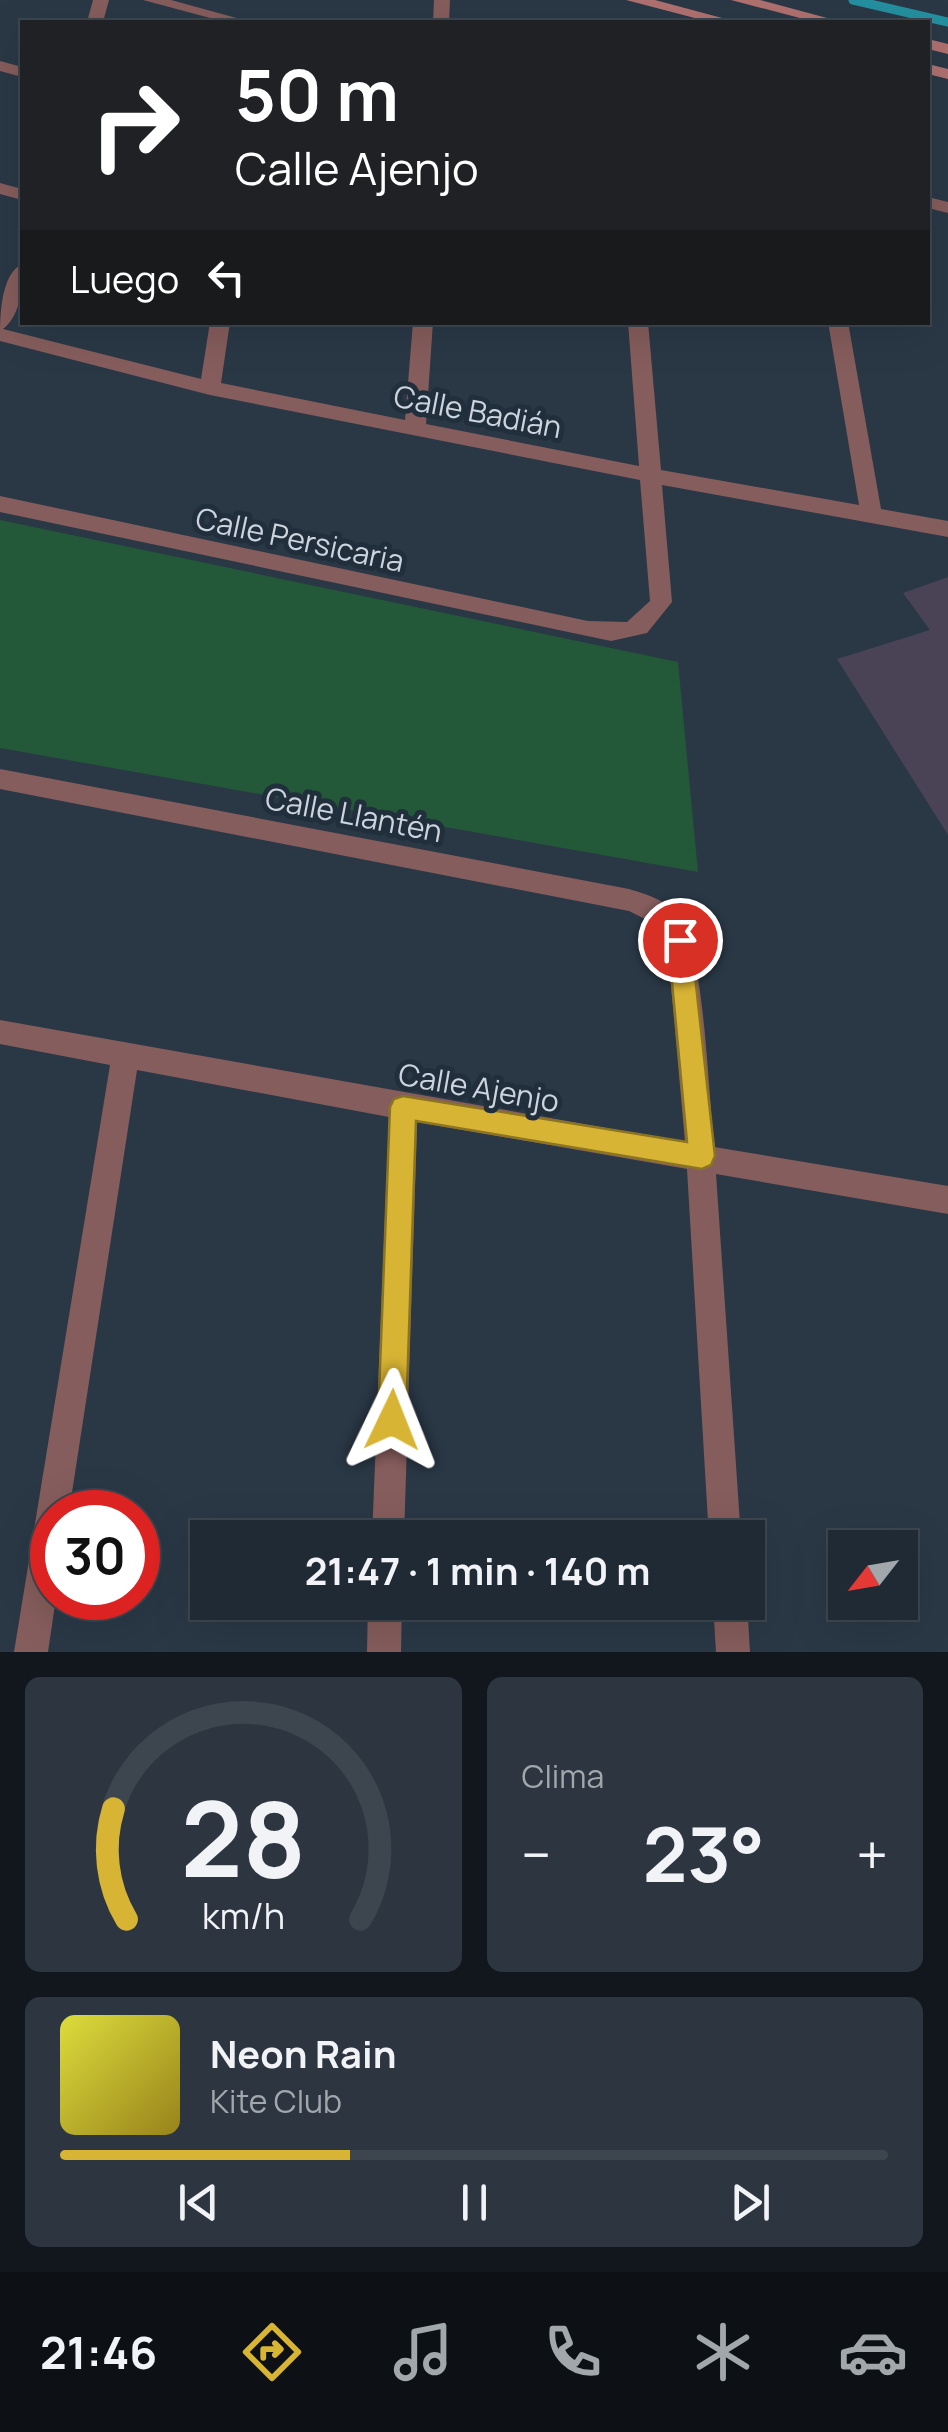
<!DOCTYPE html>
<html lang="es">
<head>
<meta charset="utf-8">
<style>
  :root { --surface:#202a34; --page:#2d3640; --text:#f1f3f6; --muted:#a2a7ac; --line:#3d464f; --accent:#d8b434 }
  body { margin:0; font-family:Manrope,sans-serif; background:var(--page); color:var(--text); height:100vh; display:flex; flex-direction:column; font-size:38px; white-space:nowrap }
  * { box-sizing:border-box; margin:0 }
  p { font-size:32px; color:var(--muted) }
  .icon { flex:none; width:55px; height:55px; fill:none; stroke:currentColor; stroke-width:2; stroke-linecap:round; stroke-linejoin:round }
  .map { position:relative; height:1652px; overflow:hidden }
  .details { display:flex; flex-direction:column; gap:25px; padding:25px; background:#12171d; flex:1 }
  .details>* { flex:none }
  .top-card { position:absolute; left:20px; top:20px; width:910px; height:305px; border-radius:0px; box-shadow:0 10px 40px #0002,0 0 0 2px var(--line); background:#202124; color:#fff; overflow:hidden }
  .needle { width:65px; rotate:239deg }
  .controls { position:absolute; left:828px; top:1530px; display:grid; gap:20px }
  .controls a { display:grid; place-items:center; width:90px; height:90px; border-radius:0px; background:var(--surface); box-shadow:0 10px 40px #0002,0 0 0 2px var(--line); font-size:50px }
  .speed { position:absolute; left:30px; top:1490px; display:flex; gap:20px; font-size:50px; font-weight:700; text-align:center }
  .speed>* { display:grid; place-content:center; width:130px; height:130px; border-radius:50%; background:var(--surface); box-shadow:0 10px 40px #0002,0 0 0 2px var(--line); line-height:1 }
  .speed .limit { border:15px solid #d22; background:#fff; color:#111 }
  .pin { position:absolute; display:grid; place-items:center; width:85px; height:85px; color:#fff; margin:-42px; border:5px solid #fff; border-radius:50%; box-shadow:0 2px 10px #0007 }
  .me { position:absolute; width:110px; margin:-55px; rotate:2deg; stroke-linejoin:round; filter:drop-shadow(0 0 8px #0008) }
  .turn { display:flex; align-items:center; gap:35px; height:210px; padding:0 50px; font-size:45px }
  .turn .icon { width:130px; height:130px; stroke-width:2.5 }
  .turn b { display:block; font-size:70px; line-height:85px }
  .then { display:flex; align-items:center; height:95px; padding:0 50px; background:#0003; gap:20px; font-size:38px }
  .big { font-size:75px; font-weight:700; line-height:1.1 }
  .details .card { flex:1; display:flex; flex-direction:column; justify-content:center; gap:15px; min-width:0; padding:0 35px; border-radius:15px; background:var(--page) }
  .details .dial { align-items:center; gap:0 }
  .dial svg { height:260px; overflow:visible; fill:none; stroke:var(--line); stroke-width:7; stroke-linecap:round; text-anchor:middle }
  .dial text { fill:var(--text); stroke:none }
  .song { display:flex; align-items:center; gap:30px }
  .cover { width:120px; height:120px; border-radius:15px; background:linear-gradient(135deg,hsl(60 70% 55%),hsl(50 70% 35%)) }
  .played { height:10px; border-radius:5px; background:linear-gradient(90deg,var(--accent) 35%,var(--line) 35%) }
  .keys { display:flex; justify-content:space-around; direction:ltr }
  .heat { display:flex; justify-content:space-between; align-items:center; font-size:55px; direction:ltr }
  .details .tiles { flex:1; display:grid; gap:25px; grid-template-columns:1fr 1fr }
  .card:last-child { grid-column:span 2 }
  .trip { position:absolute; left:190px; top:1520px; width:575px; height:100px; border-radius:0px; background:var(--surface); box-shadow:0 10px 40px #0002,0 0 0 2px var(--line); font-weight:700; line-height:100px; text-align:center }
  .menu { display:flex; height:160px; justify-content:space-around; align-items:center; background:#0d1115; color:var(--muted) }
  .menu .icon { width:70px; height:70px }
  .menu .active { color:var(--accent) }
  .menu b { font-size:45px; color:var(--text) }
  .map>svg:first-child { display:block }
  .green { fill:#235839 }
  .lines { fill:none; stroke-linecap:round; stroke-linejoin:round }
  .stream { stroke:#2490a0; stroke-width:9 }
  .building { fill:#494355 }
  .minor { fill:#855d5c; fill-rule:evenodd }
  .secondary { fill:#b07170; fill-rule:evenodd }
  .route { fill:#d8b434; stroke:#8c7522; stroke-width:2.5 }
  .labels { text-anchor:middle; dominant-baseline:central; stroke-width:10; stroke-linejoin:round; paint-order:stroke }
  .street-label { font-size:30px; fill:#ccd4dd; stroke:#212e3b }
</style>
</head>
<body>
<div class="map">
<svg width="948" height="1652" viewBox="0 0 948 1652">
  <rect width="100%" height="100%" fill="#2a3846"/>
  <path class="green" d="M 0,520 L 678,662 L 698,872 L 0,748 Z"/>
  <g class="lines">
    <path class="stream" d="M 853,0 L 948,22"/>
  </g>
  <path class="building" d="M 948,577 L 948,835 L 837,659 L 930,630 L 903,593 Z"/>
  <g class="lines">
    <path class="minor" d="M 93,0 L 109,0 L 103,22 L 87,22 Z
      M 143,0 L 171,0 L 251,22 L 225,22 Z
      M 434,0 L 450,0 L 449,22 L 433,22 Z
      M 0,61 L 22,67 L 22,77 L 0,71 Z
      M 0,183 L 22,189 L 22,200 L 0,194 Z
      M 928,197 L 948,202 L 948,213 L 928,208 Z
      M 22,264 C 23,286 21,315 3,329 L 201,379 L 210,322 L 230,322 L 221,383 L 405,420 L 413,322 L 433,322 L 426,424 L 639,466 L 628,322 L 648,322 L 661,470 L 859,505 L 828,322 L 848,322 L 881,509 L 948,521 L 948,537 L 662,485 L 672,602 L 647,633 L 611,641 L 0,512 L 0,496 L 588,621 L 627,622 L 650,601 L 640,480 L 210,395 L 0,341 C 0,318 0,275 22,264 Z
      M 0,769 L 629,889 C 649,895 669,901 681,919 C 704,951 709,1100 714,1147 L 948,1186 L 948,1214 L 716,1174 L 741,1538 L 709,1538 L 687,1169 L 417,1122 L 404,1538 L 372,1538 L 389,1117 L 137,1070 L 69,1512 L 52,1512 L 52,1598 L 56,1598 L 48,1652 L 14,1652 L 110,1065 L 0,1044 L 0,1020 L 685,1142 L 667,941 L 651,922 L 629,911 L 0,789 Z
      M 368,1602 L 402,1602 L 401,1652 L 367,1652 Z
      M 713,1602 L 747,1602 L 750,1652 L 716,1652 Z"/>
    <path class="secondary" d="M 626,0 L 655,0 L 737,22 L 710,22 Z
      M 731,0 L 760,0 L 842,22 L 815,22 Z
      M 928,39 L 948,44 L 948,54 L 928,49 Z
      M 928,64 L 948,69 L 948,79 L 928,74 Z"/>
  </g>
  <path class="route" d="M 680,930 L 688,933 L 691,940 L 715,1156 L 711,1165 L 702,1169 L 416,1121 L 406,1420 L 402,1430 L 392,1435 L 382,1430 L 378,1420 L 390,1107 L 394,1099 L 403,1096 L 687,1142 L 668,940 L 671,933 Z"/>
  <g class="labels">
    <g class="street-label">
      <text transform="translate(478 411) rotate(11)">Calle Badián</text>
      <text transform="translate(300 539) rotate(12)">Calle Persicaria</text>
      <text transform="translate(354 814) rotate(11)">Calle Llantén</text>
      <text transform="translate(479 1087) rotate(10)">Calle Ajenjo</text>
    </g>
  </g>
</svg>
<div class="controls">
<a><svg class="needle" viewBox="-14 -14 28 28"><path d="M0-13l5 13h-10z" fill="#e53935"/><path d="M0 13l5-13h-10z" fill="#a2a7ac"/></svg></a>
</div>
<div class="speed"><div class="limit">30</div></div>
<div class="pin" style="left:680px;top:940px;background:#d93025"><svg class="icon" aria-label="arrive" viewBox="0 0 24 24"><path d="M6 21V4h12l-3 4 3 4H6"/></svg></div>
<svg class="me" style="left:392px;top:1420px" viewBox="-20 -20 40 40"><path d="M0-17L14 15 0 8-14 15z" fill="#d8b434" stroke="#fff" stroke-width="4"/></svg>
<div class="trip">21:47 · 1 min · 140 m</div>
<div class="top-card">
<div class="turn"><svg class="icon" aria-label="right" viewBox="0 0 24 24"><path d="M7 20v-9h11M14 6l5 5-5 5"/></svg><div><b>50 m</b>Calle Ajenjo</div></div>
<div class="then">Luego<svg class="icon" aria-label="left" viewBox="0 0 24 24"><path d="M17 20v-9H6M10 6l-5 5 5 5"/></svg></div>
</div>
</div>
<section class="details">
<div class="tiles">
<div class="card dial"><svg viewBox="0 0 100 80">
<path d="M14 69A42 42 0 1 1 86 69"/>
<path d="M14 69A42 42 0 0 1 10 35" stroke="#d8b434"/>
<text x="50" y="56" font-size="32" font-weight="700">28</text>
<text x="50" y="72" font-size="11">km/h</text>
</svg></div>
<div class="card"><p>Clima</p>
<div class="heat"><a>−</a><b class="big">23°</b><a>+</a></div>
</div>
<div class="card">
<div class="song"><i class="cover"></i><div><b>Neon Rain</b><p>Kite Club</p></div></div>
<div class="played"></div>
<div class="keys"><svg class="icon" aria-label="previous" viewBox="0 0 24 24"><path d="M18 5L8 12l10 7zM5 5v14"/></svg><svg class="icon" aria-label="pause" viewBox="0 0 24 24"><path d="M8 5v14M16 5v14"/></svg><svg class="icon" aria-label="next" viewBox="0 0 24 24"><path d="M6 5l10 7-10 7zM19 5v14"/></svg></div>
</div>
</div>
</section>
<nav class="menu">
<b>21:46</b>
<svg class="icon active" aria-label="directions" viewBox="0 0 24 24"><path d="M12 3l9 9-9 9-9-9zM9 14v-3h6M13 9l2 2-2 2"/></svg>
<svg class="icon" aria-label="music" viewBox="0 0 24 24"><path d="M9 18V5l10-2v13"/><circle cx="6" cy="18" r="3"/><circle cx="16" cy="16" r="3"/></svg>
<svg class="icon" aria-label="phone" viewBox="0 0 24 24"><path d="M5 4h4l2 5-3 2q2 4 5 5l2-3 5 2v4C11 20 4 13 5 4z"/></svg>
<svg class="icon" aria-label="climate" viewBox="0 0 24 24"><path d="M12 3v18M4 7l16 10M4 17L20 7"/></svg>
<svg class="icon" aria-label="car" viewBox="0 0 24 24"><path d="M5 17H2v-5l4-1 3-4h7l3 4 3 1v5h-3M9 17h6M6 11h13"/><circle cx="7" cy="17" r="2"/><circle cx="17" cy="17" r="2"/></svg>
</nav>
</body>
</html>
